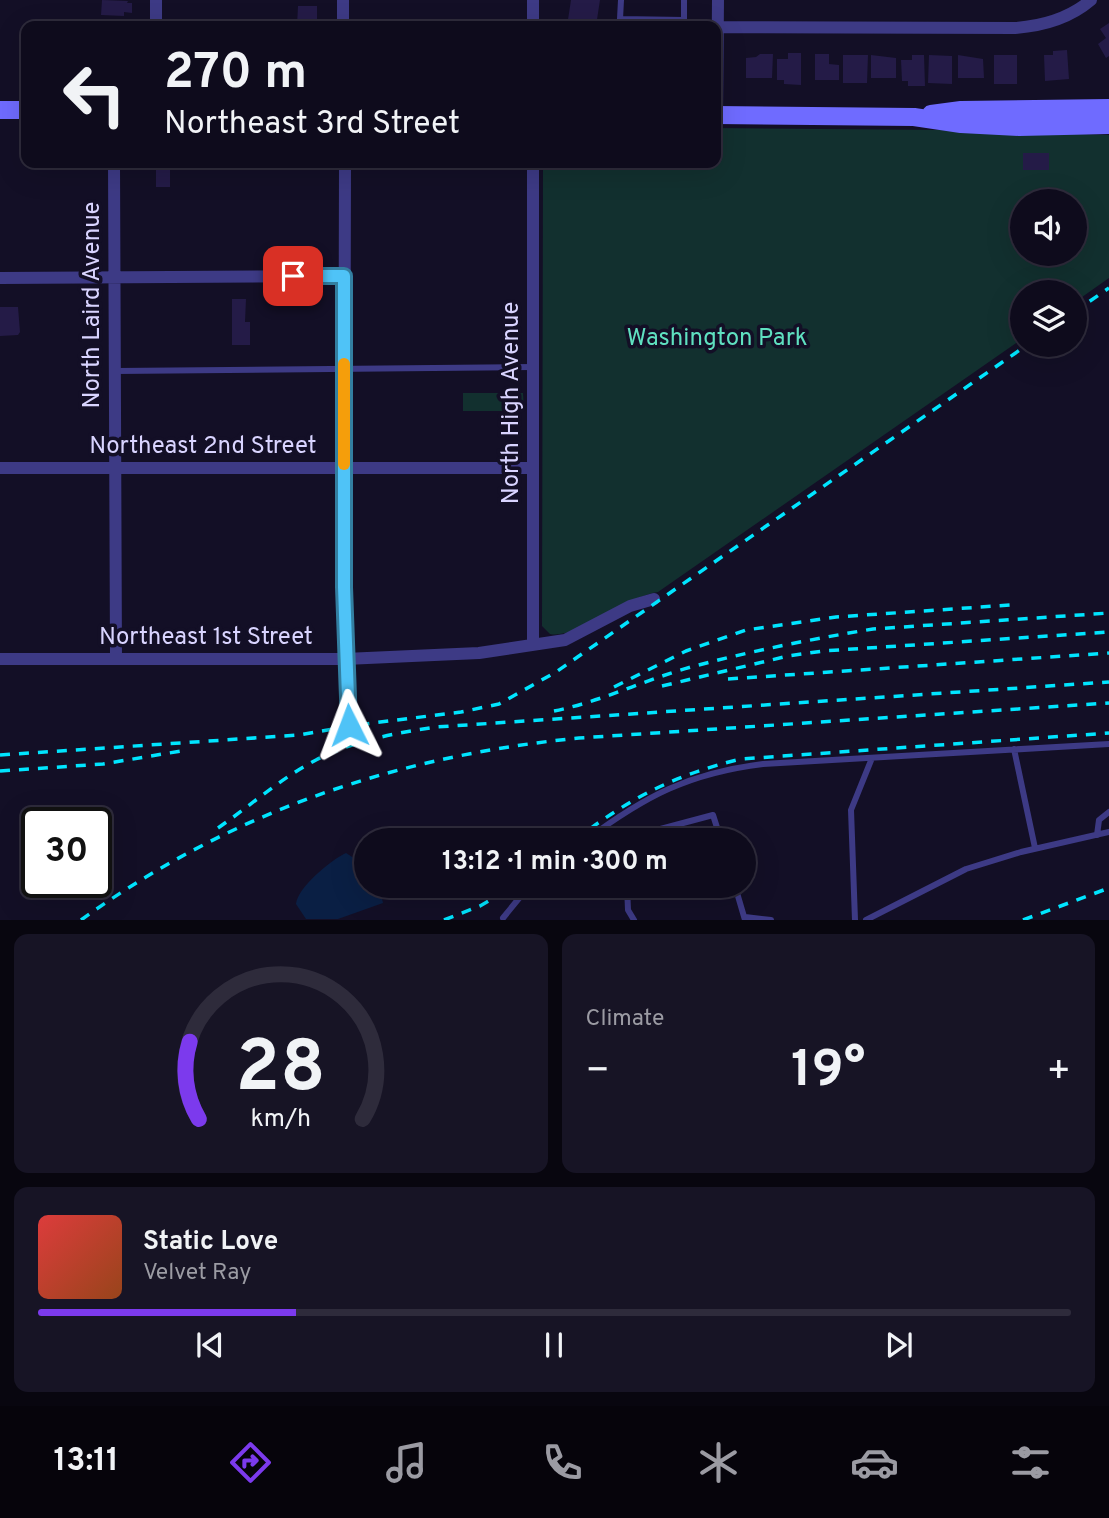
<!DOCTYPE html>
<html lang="en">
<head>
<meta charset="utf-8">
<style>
  :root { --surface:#0e0b1c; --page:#171425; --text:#f1f3f6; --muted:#9b9ba3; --line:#2e2b3b; --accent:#7c3aed }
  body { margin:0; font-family:Overpass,sans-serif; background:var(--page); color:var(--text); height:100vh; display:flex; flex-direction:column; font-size:26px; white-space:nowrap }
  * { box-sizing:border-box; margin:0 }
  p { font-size:23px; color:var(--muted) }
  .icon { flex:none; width:38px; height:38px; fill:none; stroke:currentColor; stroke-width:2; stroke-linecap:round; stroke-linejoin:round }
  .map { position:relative; height:920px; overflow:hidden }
  .drawer { display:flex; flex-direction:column; gap:14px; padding:14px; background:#08060f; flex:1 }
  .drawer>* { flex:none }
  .top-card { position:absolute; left:21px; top:21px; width:700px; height:147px; border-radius:14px; box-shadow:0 7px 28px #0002,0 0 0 2px var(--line); background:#0e0b1c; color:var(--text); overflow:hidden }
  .buttons { position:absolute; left:1010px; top:189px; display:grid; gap:14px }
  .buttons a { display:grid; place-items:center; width:77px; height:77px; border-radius:50%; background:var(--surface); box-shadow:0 7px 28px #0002,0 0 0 2px var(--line); font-size:35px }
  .speed { position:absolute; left:21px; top:807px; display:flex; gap:14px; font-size:35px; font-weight:700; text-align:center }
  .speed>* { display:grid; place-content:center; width:91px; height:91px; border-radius:50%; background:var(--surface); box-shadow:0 7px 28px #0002,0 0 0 2px var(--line); line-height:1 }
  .speed .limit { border:4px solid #111; border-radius:10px; background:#fff; color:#111 }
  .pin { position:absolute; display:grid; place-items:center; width:60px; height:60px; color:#fff; margin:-30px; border-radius:14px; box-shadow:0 4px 10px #0006 }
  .me { position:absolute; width:77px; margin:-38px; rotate:357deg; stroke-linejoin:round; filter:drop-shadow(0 0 5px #0008) }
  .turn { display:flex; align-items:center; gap:24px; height:147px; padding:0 28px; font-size:32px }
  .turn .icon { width:91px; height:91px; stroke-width:2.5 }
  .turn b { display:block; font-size:49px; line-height:60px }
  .big { font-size:52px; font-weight:700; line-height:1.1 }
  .drawer .tile { flex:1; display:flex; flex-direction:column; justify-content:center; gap:10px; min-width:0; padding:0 24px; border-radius:14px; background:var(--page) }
  .drawer .dial { align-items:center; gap:0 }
  .dial svg { height:182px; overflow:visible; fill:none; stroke:var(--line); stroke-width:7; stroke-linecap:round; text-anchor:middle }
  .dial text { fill:var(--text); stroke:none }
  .song { display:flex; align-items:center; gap:21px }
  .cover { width:84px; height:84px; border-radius:10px; background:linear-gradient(135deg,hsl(0 70% 55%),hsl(20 70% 35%)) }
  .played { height:7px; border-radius:4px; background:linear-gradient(90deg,var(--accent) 25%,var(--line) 25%) }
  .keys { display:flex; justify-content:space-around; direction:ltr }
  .heat { display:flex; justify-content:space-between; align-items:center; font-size:38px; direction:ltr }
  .drawer .tiles { flex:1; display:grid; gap:14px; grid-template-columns:1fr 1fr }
  .tile:last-child { grid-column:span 2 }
  .trip { position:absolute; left:354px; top:828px; width:402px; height:70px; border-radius:35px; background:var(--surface); box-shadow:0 7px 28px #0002,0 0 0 2px var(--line); font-weight:700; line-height:70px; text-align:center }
  .tabs { display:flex; height:112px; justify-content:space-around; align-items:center; background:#06040b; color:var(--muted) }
  .tabs .icon { width:49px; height:49px }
  .tabs .active { color:var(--accent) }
  .tabs b { font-size:32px; color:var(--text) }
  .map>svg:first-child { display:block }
  .green { fill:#12302f; fill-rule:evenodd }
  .water { fill:#0a1f44 }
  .building { fill:#241b47 }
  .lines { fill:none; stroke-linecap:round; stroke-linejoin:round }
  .service { stroke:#3d3a85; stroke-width:6 }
  .minor { stroke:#3d3a85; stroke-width:12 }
  .secondary { stroke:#6f6bff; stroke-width:18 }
  .rail { stroke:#00e5ff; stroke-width:3.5; stroke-dasharray:10 9; stroke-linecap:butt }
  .route-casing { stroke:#337fa1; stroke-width:18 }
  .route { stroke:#4fc3f7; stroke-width:12 }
  .slow { stroke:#f59e0b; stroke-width:12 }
  .labels { text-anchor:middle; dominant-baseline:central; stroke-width:7; stroke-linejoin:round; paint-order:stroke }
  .street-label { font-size:24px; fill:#d9d4ff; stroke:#130f26 }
  .park-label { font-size:24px; fill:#5fe0c0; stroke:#130f26 }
</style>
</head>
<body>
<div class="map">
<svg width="1109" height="920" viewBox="0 0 1109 920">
  <rect width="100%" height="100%" fill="#130f26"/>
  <path class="green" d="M 716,128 L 942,130 L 1109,135 L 1109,278 L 1075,302 L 1074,292 L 1022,292 L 1022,339 L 658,592 C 627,596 574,640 550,634 L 542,626 L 543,163 L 716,163 ZM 1022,201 L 1074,201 L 1074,254 L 1022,254 Z
    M 463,393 L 523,393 L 524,411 L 463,411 Z"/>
  <path class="water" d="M 346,853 L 366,866 L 366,886 L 379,886 L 383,903 L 338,919 L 306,919 L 296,904 C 298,887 331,860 346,853 Z"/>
  <path class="building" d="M 102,0 L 128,1 L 127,3 L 132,3 L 132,13 L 124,12 L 124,16 L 101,15 Z
    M 571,0 L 600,0 L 596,26 L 567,26 Z
    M 298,6 L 317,6 L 317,26 L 297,26 Z
    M 1109,23 L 1109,56 L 1106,58 L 1098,44 L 1106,38 L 1100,29 Z
    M 1067,50 L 1069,79 L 1045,81 L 1044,55 L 1053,55 L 1053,51 Z
    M 788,53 L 801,53 L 801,85 L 784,84 L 784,80 L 777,80 L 777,59 L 788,59 Z
    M 760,54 L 773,54 L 772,78 L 746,78 L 746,58 L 756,57 Z
    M 815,54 L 829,54 L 829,64 L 839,65 L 839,80 L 815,80 Z
    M 843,55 L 868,55 L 867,83 L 843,83 Z
    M 871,55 L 896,58 L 896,78 L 871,78 Z
    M 912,55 L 924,55 L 925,86 L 908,86 L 908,81 L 902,81 L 901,60 L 912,60 Z
    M 929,55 L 952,56 L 952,84 L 928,83 Z
    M 958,55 L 983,59 L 984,78 L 958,78 Z
    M 994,55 L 1017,55 L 1017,84 L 994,84 Z
    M 1023,153 L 1049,153 L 1049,170 L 1023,170 Z
    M 156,163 L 170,163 L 170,187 L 156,187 Z
    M 232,299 L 246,299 L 245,322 L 250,322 L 250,345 L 232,345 Z
    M 0,307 L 18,307 L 20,332 L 18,335 L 0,336 Z"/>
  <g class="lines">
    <path class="service" d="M 621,0 L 620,19 L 684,20 L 684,0
      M 116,371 L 533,367
      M 1014,749 L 1035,848
      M 1097,835 L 1099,820 L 1109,812
      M 586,840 C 645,796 689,773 763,764 L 1109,744
      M 632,840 L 653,831 L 713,815 L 721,840
      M 627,886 L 628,910 L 634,920
      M 735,886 L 745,920
      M 745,917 L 771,920
      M 503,918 L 529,886
      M 855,920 L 851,810 L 872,758
      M 866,920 L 966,869 L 1021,852 L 1109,832"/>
    <path class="minor" d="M 343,0 L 343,26
      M 533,0 L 533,26
      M 156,26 L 156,0
      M 718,27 L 1015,28 C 1042,26 1070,18 1091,0
      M 717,115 L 718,0
      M 114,163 L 116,658
      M 345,163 L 344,587 L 349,725
      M 533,163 L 533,644
      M 0,278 L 344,276
      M 0,468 L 533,468
      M 0,659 L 345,659 L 479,653 L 565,640 L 630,606 L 654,599"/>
    <path class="secondary" d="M 0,110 L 26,110
      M 931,114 L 961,110 L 1109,108
      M 716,115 L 914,117 L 961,124 L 1019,127 L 1109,125"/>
    <path class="rail" d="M 1074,312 L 1109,288
      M 728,679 L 1109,653
      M 662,686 L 788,656 L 823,651 L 1109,632
      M 614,687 L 686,651 L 746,630 L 836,617 L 1010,605
      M 554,711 C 603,701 644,680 691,667 C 751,651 812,639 873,629 L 1109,613
      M 0,755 L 299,735 L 357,725 L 461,712 L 499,704 L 556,672 L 1027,345
      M 0,771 L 103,764 L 181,751
      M 218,828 C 250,806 281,778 316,760 C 353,741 395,733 436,727 L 1109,682
      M 575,840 C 630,798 674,775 741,759 L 1109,733
      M 81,920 C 231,812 396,756 579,738 L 1109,703
      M 444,920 L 480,906 L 515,886
      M 1023,920 L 1109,888"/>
  </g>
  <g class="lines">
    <defs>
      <path id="route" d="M 293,276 L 344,276 L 344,587 L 349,725"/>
    </defs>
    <use href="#route" class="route-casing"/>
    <use href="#route" class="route"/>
    <path class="slow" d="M 344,364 L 344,464"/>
  </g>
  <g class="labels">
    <g class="street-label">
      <text transform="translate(93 305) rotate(-90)">North Laird Avenue</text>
      <text transform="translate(512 403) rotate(-90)">North High Avenue</text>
      <text x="203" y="447">Northeast 2nd Street</text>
      <text x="206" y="638">Northeast 1st Street</text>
    </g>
    <g class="park-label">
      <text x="717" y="339">Washington Park</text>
    </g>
  </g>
</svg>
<div class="buttons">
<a><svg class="icon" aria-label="sound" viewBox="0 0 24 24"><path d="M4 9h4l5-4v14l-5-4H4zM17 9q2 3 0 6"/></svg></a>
<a><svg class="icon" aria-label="layers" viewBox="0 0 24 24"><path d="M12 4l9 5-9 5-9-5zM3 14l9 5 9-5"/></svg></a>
</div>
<div class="speed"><div class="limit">30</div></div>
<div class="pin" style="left:293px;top:276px;background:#d93025"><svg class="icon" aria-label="arrive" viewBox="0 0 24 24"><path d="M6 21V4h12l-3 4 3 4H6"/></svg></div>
<svg class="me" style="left:349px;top:725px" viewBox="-20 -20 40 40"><path d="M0-17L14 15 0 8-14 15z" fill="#4fc3f7" stroke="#fff" stroke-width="4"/></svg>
<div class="trip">13:12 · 1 min · 300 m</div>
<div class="top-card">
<div class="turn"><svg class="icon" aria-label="left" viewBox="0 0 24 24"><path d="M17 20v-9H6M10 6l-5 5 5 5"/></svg><div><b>270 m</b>Northeast 3rd Street</div></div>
</div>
</div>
<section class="drawer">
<div class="tiles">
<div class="tile dial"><svg viewBox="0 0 100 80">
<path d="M14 69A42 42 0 1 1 86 69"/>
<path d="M14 69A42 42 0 0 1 10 35" stroke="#7c3aed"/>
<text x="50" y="56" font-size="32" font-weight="700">28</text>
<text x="50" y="72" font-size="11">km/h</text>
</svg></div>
<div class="tile"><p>Climate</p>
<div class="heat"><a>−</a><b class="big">19°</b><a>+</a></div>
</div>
<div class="tile">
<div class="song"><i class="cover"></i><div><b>Static Love</b><p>Velvet Ray</p></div></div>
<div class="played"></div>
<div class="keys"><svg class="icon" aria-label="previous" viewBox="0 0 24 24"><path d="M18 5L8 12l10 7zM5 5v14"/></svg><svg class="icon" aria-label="pause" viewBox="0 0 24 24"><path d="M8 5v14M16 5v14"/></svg><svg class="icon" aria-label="next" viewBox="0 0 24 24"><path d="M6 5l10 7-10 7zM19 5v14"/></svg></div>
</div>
</div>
</section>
<nav class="tabs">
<b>13:11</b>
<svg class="icon active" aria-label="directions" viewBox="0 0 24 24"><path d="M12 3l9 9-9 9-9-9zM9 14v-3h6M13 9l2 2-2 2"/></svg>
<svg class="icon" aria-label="music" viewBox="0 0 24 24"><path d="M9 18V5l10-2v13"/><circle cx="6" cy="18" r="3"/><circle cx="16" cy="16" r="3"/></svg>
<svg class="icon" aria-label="phone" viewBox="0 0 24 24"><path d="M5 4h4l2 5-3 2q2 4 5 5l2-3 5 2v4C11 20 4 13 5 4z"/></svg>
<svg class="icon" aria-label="climate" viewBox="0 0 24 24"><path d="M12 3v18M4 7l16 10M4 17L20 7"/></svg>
<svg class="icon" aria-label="car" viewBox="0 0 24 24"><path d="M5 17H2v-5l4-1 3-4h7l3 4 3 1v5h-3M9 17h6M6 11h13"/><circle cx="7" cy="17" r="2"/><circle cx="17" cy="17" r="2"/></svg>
<svg class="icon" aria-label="filters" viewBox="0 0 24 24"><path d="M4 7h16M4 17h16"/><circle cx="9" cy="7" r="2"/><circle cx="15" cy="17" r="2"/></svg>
</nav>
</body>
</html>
